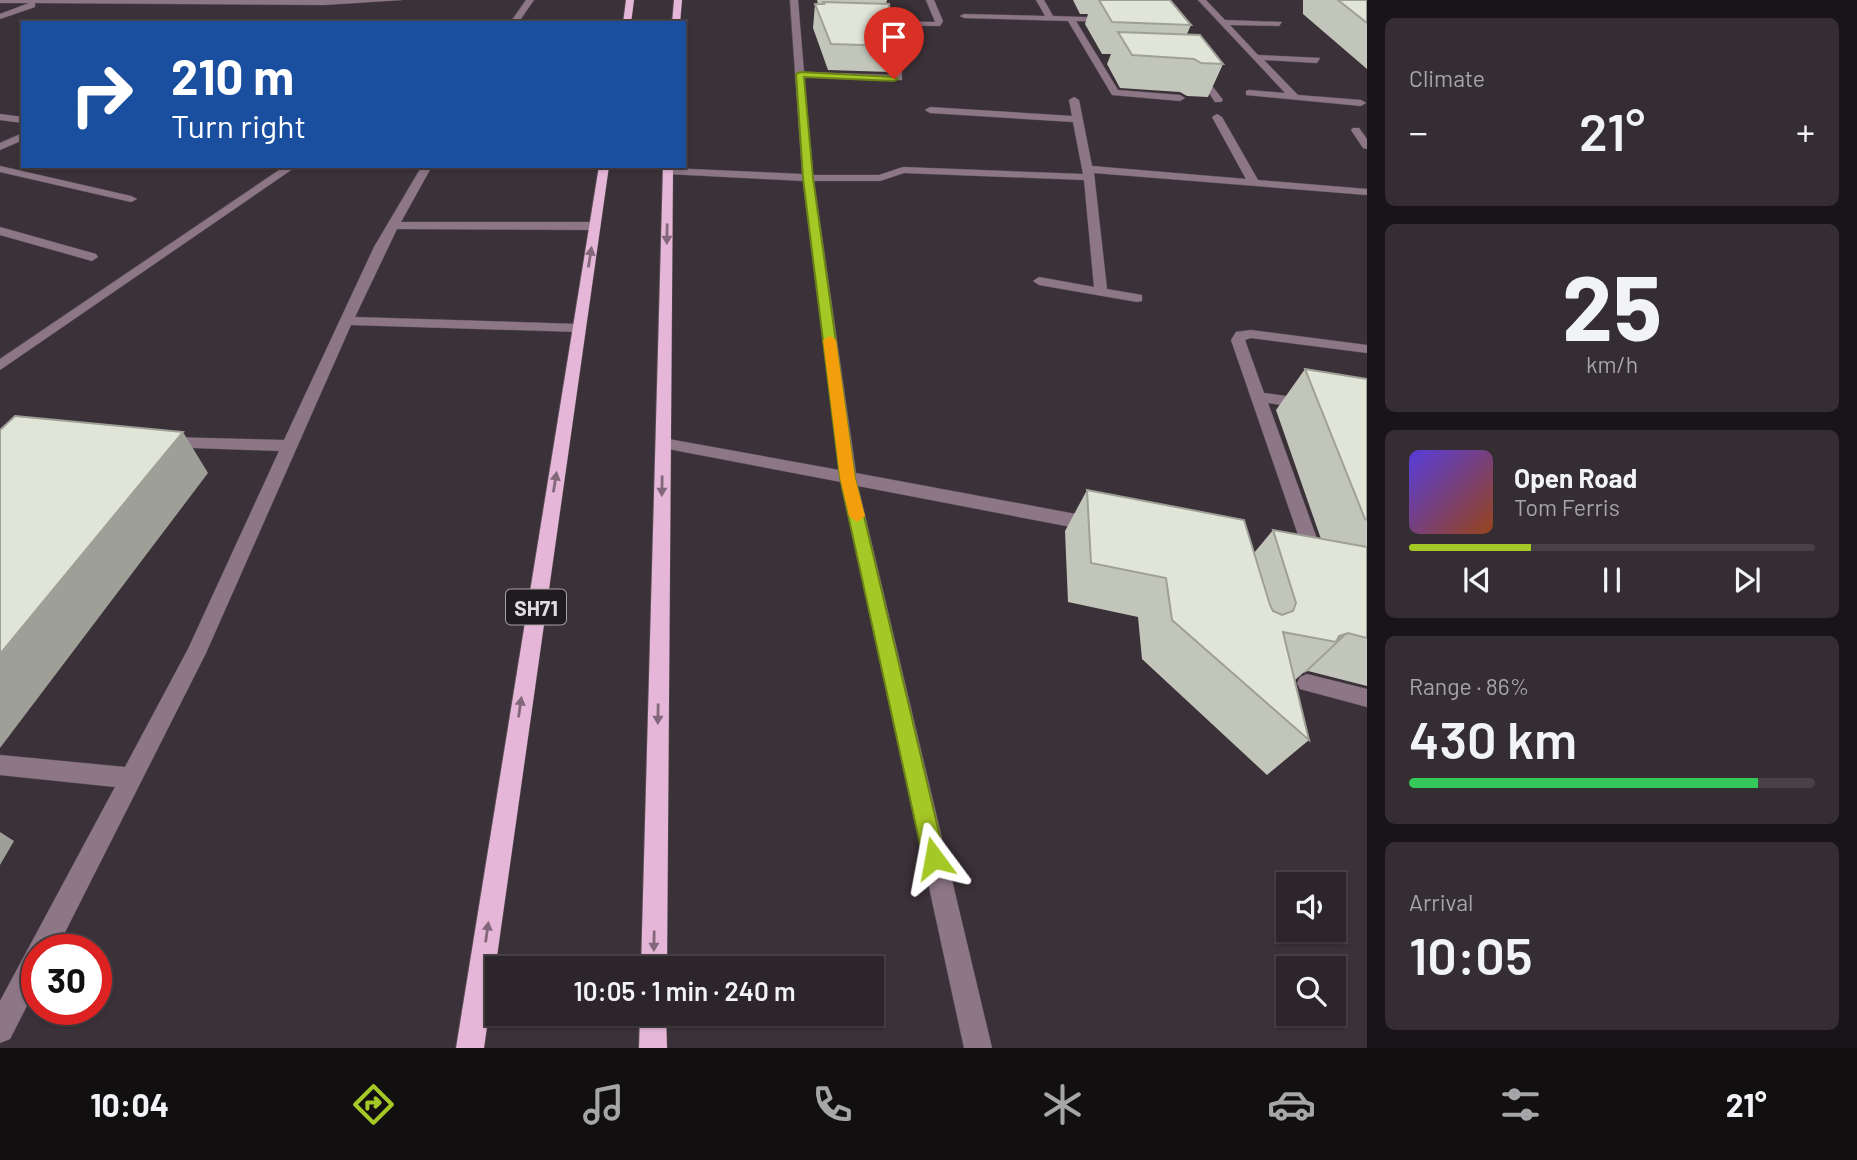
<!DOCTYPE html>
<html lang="en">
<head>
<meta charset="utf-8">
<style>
  :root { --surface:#2c252a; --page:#342d32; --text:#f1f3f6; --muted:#a6a5a8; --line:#484247; --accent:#a4c825 }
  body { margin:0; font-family:Barlow,sans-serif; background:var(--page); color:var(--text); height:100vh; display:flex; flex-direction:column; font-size:26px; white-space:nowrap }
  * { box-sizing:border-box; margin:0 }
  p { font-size:23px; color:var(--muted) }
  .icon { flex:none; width:38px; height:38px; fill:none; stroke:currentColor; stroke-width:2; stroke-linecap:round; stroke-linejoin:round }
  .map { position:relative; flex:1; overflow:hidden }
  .side { display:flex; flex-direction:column; gap:18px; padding:18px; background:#181417; width:490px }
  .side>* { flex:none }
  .guide { position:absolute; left:21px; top:21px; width:665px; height:147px; border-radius:0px; box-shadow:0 2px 5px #0004,0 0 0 2px var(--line); background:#1a4fa0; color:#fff; overflow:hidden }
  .fabs { position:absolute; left:1276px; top:872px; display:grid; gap:14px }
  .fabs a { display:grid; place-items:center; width:70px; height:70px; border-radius:0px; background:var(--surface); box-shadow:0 2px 5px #0004,0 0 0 2px var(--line); font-size:35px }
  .speed { position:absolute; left:21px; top:934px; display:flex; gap:14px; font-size:35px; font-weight:700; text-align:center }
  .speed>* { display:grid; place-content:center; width:91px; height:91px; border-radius:50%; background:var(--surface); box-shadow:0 2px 5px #0004,0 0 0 2px var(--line); line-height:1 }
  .speed .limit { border:10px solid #d22; background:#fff; color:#111 }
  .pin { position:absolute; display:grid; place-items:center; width:60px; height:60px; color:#fff; margin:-72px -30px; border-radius:50% 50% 50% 0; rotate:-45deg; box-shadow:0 0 7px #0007 }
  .pin .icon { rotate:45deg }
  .me { position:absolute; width:77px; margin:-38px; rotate:347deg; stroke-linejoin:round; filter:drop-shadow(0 0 5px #0008) }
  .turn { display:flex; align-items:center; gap:24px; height:147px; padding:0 35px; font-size:32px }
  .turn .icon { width:91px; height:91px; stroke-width:2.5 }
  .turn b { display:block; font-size:49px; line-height:60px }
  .big { font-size:52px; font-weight:600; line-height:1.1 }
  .side .card { flex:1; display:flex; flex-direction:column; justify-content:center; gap:10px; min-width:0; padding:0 24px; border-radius:10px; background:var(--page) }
  .side .dial { align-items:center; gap:0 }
  .dial b { font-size:91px; line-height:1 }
  .song { display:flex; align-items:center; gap:21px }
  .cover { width:84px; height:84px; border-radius:10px; background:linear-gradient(135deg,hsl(250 70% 55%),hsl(20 70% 35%)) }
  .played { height:7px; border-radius:4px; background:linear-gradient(90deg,var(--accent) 30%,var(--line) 30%) }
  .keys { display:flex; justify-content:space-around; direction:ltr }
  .heat { display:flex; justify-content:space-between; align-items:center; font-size:38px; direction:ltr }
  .charge { height:10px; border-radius:5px; background:linear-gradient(90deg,#34c759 86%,var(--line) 0) }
  .trip { position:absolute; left:485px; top:956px; width:399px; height:70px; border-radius:0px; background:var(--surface); box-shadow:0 2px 5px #0004,0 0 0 2px var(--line); font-weight:600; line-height:70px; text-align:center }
  .tabs { display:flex; height:112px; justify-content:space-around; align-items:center; background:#120f11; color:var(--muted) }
  .tabs .icon { width:49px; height:49px }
  .tabs .on { color:var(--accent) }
  .tabs b { font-size:32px; color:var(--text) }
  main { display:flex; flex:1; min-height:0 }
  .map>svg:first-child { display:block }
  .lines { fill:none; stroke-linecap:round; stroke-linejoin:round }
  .minor-casing { stroke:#595056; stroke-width:1 }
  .major-casing { stroke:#595056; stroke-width:1 }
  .minor { fill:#8d7686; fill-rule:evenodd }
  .major { fill:#e5b6d7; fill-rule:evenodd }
  .wall { fill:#c2c5ba }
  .shaded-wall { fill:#9ea097 }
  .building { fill:#e1e5d8; stroke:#9ea097; stroke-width:2 }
  .oneway { fill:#82687a }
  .route { fill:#a4c825; stroke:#6b8218; stroke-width:2 }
  .slow { fill:#f59e0b }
  .labels { text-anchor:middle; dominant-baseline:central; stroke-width:7; stroke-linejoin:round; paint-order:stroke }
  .shield { fill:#1f1b1e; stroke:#a8a2a6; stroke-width:2 }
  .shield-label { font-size:21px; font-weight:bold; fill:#e2dce0 }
</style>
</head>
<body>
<main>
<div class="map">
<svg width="1367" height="1048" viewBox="0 0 1367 1048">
  <rect width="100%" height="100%" fill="#3b3138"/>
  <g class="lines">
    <defs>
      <path id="minor" d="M 0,0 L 402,0 L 324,5 L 35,3 L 35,7 L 0,19 L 0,14 L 29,3 L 0,3 Z
        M 526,0 L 534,0 L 518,23 L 510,23 Z
        M 790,0 L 798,0 L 804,72 L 894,75 L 893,38 L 897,36 L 901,38 L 902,80 L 804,77 L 813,175 L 879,175 L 903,167 L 1083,174 L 1073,122 L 930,113 L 925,110 L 930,107 L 1072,116 L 1069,100 L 1074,97 L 1079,100 L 1092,166 L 1246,179 L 1212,117 L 1217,114 L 1222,117 L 1258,180 L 1367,189 L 1367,195 L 1094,173 L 1107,289 L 1142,295 L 1142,301 L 1137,302 L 1039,285 L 1033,281 L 1039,277 L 1094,287 L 1084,180 L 904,173 L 880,181 L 814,181 L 856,473 L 1092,517 L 1098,519 L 1101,524 L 1098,529 L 1092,531 L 858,486 L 992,1048 L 964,1048 L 841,482 L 663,448 L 655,443 L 663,438 L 839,470 L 803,181 L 668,174 L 663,171 L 668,168 L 802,174 Z
        M 926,0 L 934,0 L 943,21 L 940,26 L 870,25 L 866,23 L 870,21 L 935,22 Z
        M 1036,0 L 1044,0 L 1053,16 L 1113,18 L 1110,22 L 1076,21 L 1118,90 L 1180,95 L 1185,98 L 1180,101 L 1112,95 L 1068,21 L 964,18 L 960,16 L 964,14 L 1045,16 Z
        M 1198,0 L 1206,0 L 1225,20 L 1282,22 L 1279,26 L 1230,25 L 1258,55 L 1320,58 L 1317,63 L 1264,60 L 1298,95 L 1361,100 L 1366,103 L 1361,106 L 1246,95 L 1246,91 L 1249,90 L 1285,93 Z
        M 1194,70 L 1200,70 L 1223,100 L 1221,102 L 1215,102 Z
        M 0,114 L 23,117 L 23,123 L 0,120 Z
        M 1353,128 L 1359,128 L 1367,139 L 1367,149 L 1363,148 L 1351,130 Z
        M 23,133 L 23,140 L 0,150 L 0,143 Z
        M 0,166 L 131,196 L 137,199 L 131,202 L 0,172 Z
        M 285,166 L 297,166 L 0,370 L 0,359 Z
        M 422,166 L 432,166 L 401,222 L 595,222 L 601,226 L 595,230 L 397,229 L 355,317 L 579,324 L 586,328 L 579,332 L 351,325 L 206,653 L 56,950 L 37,950 L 37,986 L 10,1039 L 0,1043 L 0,1001 L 115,787 L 0,775 L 0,755 L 125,767 L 188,649 L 279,451 L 167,447 L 159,442 L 167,437 L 284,440 L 374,247 Z
        M 0,227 L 96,254 L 98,257 L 92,261 L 0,235 Z
        M 1251,330 L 1367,345 L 1367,353 L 1251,338 L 1245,340 L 1264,393 L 1307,399 L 1315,404 L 1307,409 L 1268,403 L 1324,558 L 1321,563 L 1309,563 L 1306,558 L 1231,340 L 1236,332 Z
        M 1307,674 L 1367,689 L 1367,707 L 1300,689 L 1297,683 L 1300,677 Z"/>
      <path id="major" d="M 626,0 L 634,0 L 631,23 L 623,23 Z
        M 674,0 L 682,0 L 680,23 L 672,23 Z
        M 599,166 L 609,166 L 484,1048 L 456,1048 Z
        M 663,166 L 673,166 L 667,968 L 641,968 Z
        M 640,1013 L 666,1013 L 667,1048 L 639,1048 Z"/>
    </defs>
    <use href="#minor" class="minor-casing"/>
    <use href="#major" class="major-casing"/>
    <use href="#minor" class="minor"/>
    <use href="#major" class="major"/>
  </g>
  <path class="wall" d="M 817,0 L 887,0 L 886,4 L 894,46 L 890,72 L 828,70 L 813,28 L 815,4 L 818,4 Z
    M 1073,0 L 1170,0 L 1191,25 L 1187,34 L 1223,64 L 1208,97 L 1187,96 L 1180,92 L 1120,88 L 1107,64 L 1111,54 L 1102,54 L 1085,24 L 1088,14 L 1080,14 Z
    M 1303,0 L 1367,0 L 1367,69 L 1303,14 Z
    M 1305,369 L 1367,379 L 1367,686 L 1308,671 L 1303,673 L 1295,680 L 1309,740 L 1267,775 L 1142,659 L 1138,617 L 1068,602 L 1065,531 L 1087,490 L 1254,553 L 1273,530 L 1321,539 L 1276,410 Z"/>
  <path class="shaded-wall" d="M 183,432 L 208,473 L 0,748 L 0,654 Z
    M 1348,633 L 1308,671 L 1303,673 L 1336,642 L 1339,636 Z
    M 0,832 L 14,841 L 0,865 Z"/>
  <path class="building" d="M 1099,0 L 1170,0 L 1191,25 L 1112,22 Z
    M 1338,0 L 1367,0 L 1367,23 Z
    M 823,2 L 889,4 L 894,46 L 831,44 L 815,4 L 824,4 Z
    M 1118,32 L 1200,35 L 1223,64 L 1201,63 L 1194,59 L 1132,55 Z
    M 1305,369 L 1367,379 L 1367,520 L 1365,519 Z
    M 15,416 L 183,432 L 0,654 L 0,430 Z
    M 1087,490 L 1244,520 L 1270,605 L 1273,611 L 1282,615 L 1293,611 L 1296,603 L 1273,530 L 1367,547 L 1367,638 L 1348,633 L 1339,636 L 1336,642 L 1283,632 L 1309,740 L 1172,620 L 1166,578 L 1091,563 Z"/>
  <defs><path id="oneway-solid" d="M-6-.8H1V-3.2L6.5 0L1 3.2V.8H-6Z" transform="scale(1.75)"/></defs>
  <g class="oneway">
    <use href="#oneway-solid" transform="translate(667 234) rotate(91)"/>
    <use href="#oneway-solid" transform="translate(590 257) rotate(-81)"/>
    <use href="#oneway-solid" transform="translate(555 482) rotate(-81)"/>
    <use href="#oneway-solid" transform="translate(662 486) rotate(91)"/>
    <use href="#oneway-solid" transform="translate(520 707) rotate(-82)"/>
    <use href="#oneway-solid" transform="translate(658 714) rotate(91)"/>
    <use href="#oneway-solid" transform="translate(487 932) rotate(-82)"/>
    <use href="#oneway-solid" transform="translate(654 941) rotate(91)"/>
  </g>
  <path class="route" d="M 800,72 L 894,77 L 898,79 L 894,81 L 804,77 L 813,178 L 855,478 L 945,858 L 942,866 L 934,869 L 927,866 L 923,858 L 840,478 L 803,178 L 796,74 Z"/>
  <path class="slow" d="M 830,336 L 836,340 L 855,478 L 865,516 L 857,522 L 849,516 L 840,478 L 823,340 Z"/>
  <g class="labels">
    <rect class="shield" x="506" y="589.5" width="60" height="35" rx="5"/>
    <g class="shield-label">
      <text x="536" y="607">SH71</text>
    </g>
  </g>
</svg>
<div class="fabs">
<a><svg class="icon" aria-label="sound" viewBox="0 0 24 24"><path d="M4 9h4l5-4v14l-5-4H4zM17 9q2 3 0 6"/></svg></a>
<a><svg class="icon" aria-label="search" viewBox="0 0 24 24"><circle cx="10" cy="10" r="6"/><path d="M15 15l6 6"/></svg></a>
</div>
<div class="speed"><div class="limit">30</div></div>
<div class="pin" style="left:894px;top:79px;background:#d93025"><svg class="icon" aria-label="arrive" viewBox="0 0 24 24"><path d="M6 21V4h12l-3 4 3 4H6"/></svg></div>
<svg class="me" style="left:934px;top:858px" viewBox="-20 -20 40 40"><path d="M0-17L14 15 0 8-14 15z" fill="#a4c825" stroke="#fff" stroke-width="4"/></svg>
<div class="trip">10:05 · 1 min · 240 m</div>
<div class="guide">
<div class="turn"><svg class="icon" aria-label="right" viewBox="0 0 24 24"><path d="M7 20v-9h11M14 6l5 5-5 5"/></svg><div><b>210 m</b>Turn right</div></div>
</div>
</div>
<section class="side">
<div class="card"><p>Climate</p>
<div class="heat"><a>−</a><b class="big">21°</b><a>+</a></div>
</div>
<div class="card dial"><b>25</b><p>km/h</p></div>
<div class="card">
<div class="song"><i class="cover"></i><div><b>Open Road</b><p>Tom Ferris</p></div></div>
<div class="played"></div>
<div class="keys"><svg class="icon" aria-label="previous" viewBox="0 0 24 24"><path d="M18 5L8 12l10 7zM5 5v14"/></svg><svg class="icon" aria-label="pause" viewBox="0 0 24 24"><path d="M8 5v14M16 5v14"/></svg><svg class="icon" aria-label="next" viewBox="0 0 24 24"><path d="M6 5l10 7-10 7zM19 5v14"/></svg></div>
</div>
<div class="card"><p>Range · 86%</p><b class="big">430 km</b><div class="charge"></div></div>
<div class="card"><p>Arrival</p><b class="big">10:05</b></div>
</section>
</main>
<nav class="tabs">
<b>10:04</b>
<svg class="icon on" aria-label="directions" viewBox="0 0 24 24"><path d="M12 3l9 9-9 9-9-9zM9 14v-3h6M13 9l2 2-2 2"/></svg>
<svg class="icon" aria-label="music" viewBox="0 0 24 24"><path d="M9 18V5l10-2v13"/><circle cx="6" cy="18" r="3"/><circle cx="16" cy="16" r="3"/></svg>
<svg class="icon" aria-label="phone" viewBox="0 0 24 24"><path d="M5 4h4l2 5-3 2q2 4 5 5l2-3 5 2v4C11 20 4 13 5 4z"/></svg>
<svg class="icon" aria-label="climate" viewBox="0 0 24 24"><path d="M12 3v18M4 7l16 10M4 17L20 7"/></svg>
<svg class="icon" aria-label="car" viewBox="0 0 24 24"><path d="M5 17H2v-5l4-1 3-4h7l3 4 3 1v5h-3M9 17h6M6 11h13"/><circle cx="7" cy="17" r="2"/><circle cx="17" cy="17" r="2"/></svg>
<svg class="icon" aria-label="filters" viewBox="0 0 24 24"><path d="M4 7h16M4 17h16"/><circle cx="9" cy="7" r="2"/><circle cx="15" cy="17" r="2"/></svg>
<b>21°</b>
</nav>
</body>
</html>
